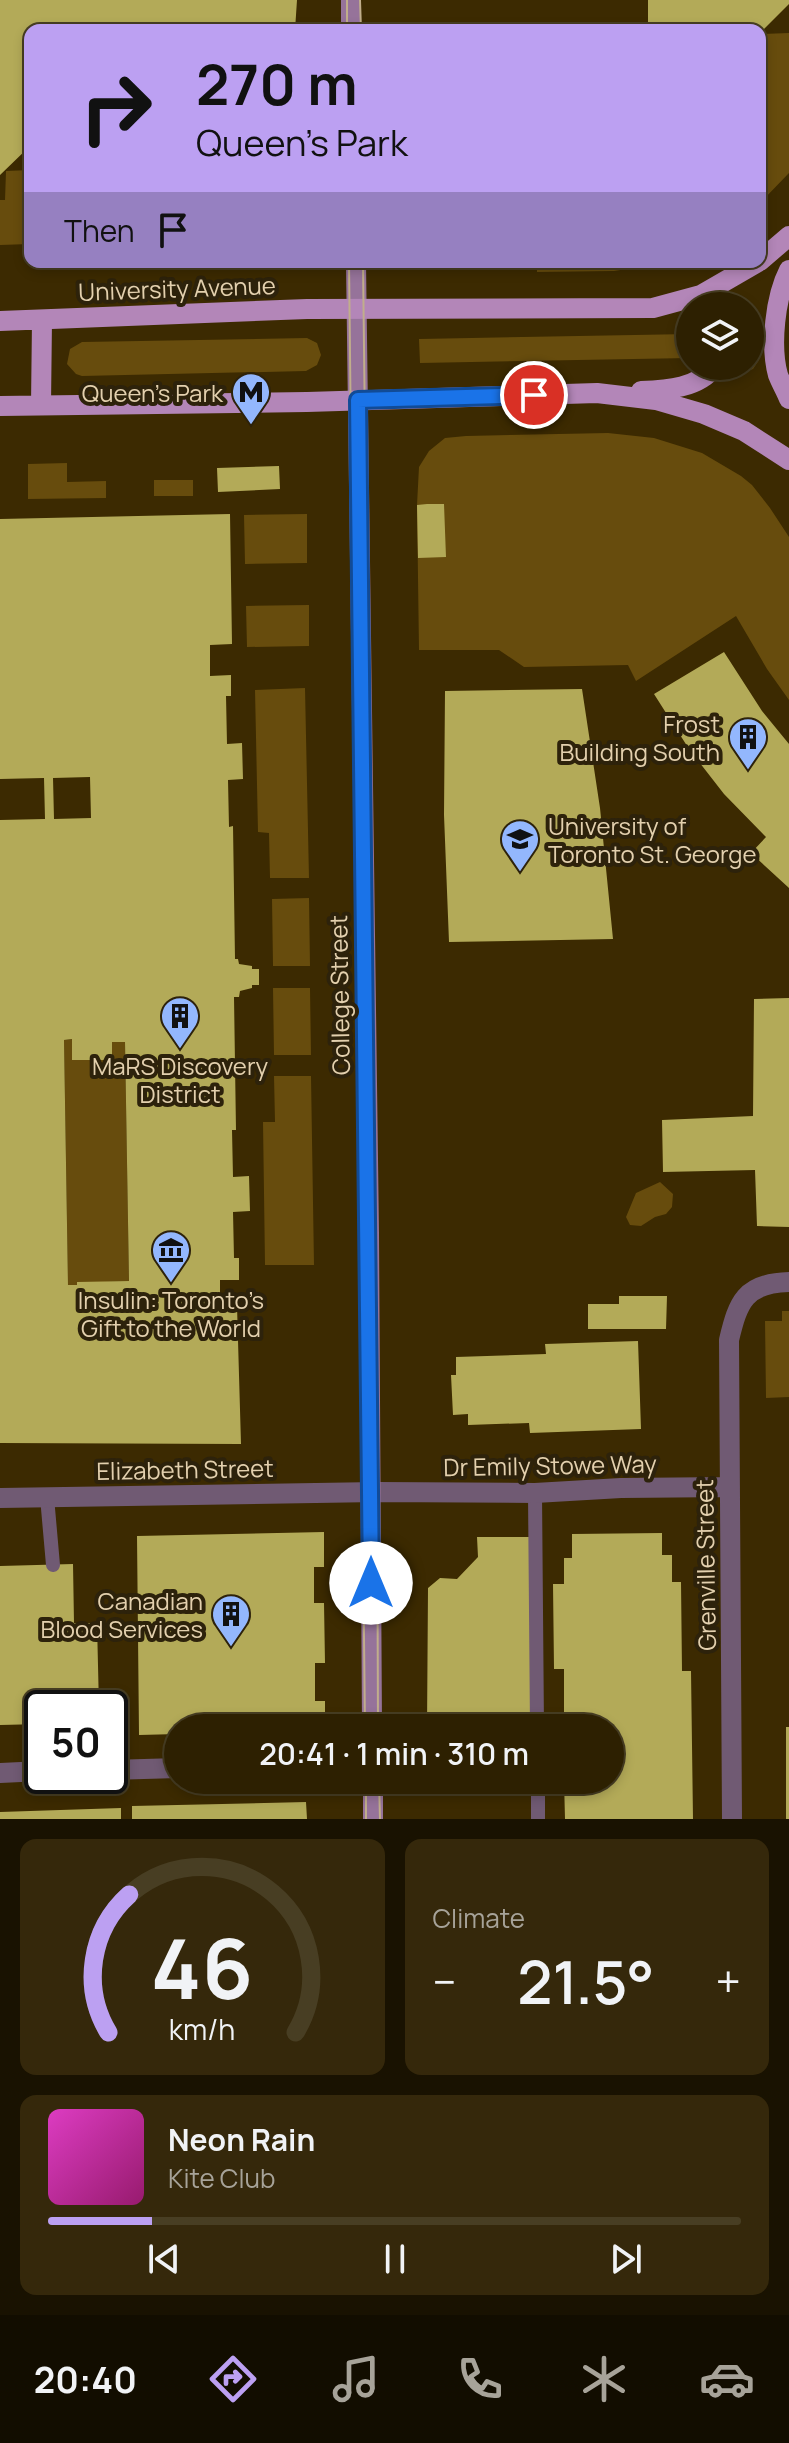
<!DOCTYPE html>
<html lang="en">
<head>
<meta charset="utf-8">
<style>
  :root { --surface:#2d2001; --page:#35280b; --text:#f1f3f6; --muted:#a7a399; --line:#483e23; --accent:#bca0f2 }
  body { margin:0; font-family:Manrope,sans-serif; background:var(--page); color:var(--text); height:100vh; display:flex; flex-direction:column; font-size:30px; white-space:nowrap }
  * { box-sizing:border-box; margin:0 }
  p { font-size:26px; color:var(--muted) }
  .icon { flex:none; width:44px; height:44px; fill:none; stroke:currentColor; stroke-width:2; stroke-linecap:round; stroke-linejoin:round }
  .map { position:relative; height:1819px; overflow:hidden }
  .sheet { display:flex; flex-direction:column; gap:20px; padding:20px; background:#191201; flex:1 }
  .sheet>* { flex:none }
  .banner { position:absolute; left:24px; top:24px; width:742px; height:244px; border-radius:16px; box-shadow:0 4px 12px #0003,0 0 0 2px var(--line); background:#bca0f2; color:#111; overflow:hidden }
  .controls { position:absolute; left:676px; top:292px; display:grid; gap:16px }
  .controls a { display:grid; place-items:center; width:88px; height:88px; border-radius:50%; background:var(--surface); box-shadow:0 4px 12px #0003,0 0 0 2px var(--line); font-size:40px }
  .speed { position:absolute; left:24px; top:1690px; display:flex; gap:16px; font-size:40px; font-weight:700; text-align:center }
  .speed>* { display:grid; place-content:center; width:104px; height:104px; border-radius:50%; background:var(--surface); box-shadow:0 4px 12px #0003,0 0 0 2px var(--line); line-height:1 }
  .speed .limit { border:4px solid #111; border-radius:12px; background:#fff; color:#111 }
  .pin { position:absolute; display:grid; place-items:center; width:68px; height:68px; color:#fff; margin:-34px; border:4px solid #fff; border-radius:50%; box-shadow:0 2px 8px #0007 }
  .me { position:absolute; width:88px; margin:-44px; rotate:0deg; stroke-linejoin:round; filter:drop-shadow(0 0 6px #0008) }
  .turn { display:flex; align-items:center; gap:28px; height:168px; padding:0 40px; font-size:36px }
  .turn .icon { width:104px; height:104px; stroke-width:2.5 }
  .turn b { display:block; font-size:56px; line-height:68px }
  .then { display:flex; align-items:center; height:76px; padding:0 40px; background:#0003; gap:16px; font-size:30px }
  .big { font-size:60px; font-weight:600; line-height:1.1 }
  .sheet .card { flex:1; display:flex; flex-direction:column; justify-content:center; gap:12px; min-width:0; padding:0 28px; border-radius:16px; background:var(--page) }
  .sheet .dial { align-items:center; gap:0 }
  .dial svg { height:208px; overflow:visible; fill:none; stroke:var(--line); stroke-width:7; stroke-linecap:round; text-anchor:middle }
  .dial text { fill:var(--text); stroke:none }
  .song { display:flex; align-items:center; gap:24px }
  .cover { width:96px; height:96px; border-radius:12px; background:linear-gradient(135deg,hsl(310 70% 55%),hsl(320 70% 35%)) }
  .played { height:8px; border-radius:4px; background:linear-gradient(90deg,var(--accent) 15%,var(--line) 15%) }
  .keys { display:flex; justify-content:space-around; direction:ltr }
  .heat { display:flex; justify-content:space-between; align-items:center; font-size:44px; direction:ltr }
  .sheet .tiles { flex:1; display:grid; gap:20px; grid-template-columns:1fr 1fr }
  .card:last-child { grid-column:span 2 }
  .trip { position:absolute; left:164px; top:1714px; width:460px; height:80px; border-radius:40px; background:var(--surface); box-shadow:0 4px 12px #0003,0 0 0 2px var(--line); font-weight:600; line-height:80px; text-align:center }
  .dock { display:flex; height:128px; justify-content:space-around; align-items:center; background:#120d00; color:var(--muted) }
  .dock .icon { width:56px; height:56px }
  .dock .current { color:var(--accent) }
  .dock b { font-size:36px; color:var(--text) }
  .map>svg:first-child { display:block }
  .green { fill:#674c0d }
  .building { fill:#b3aa58; fill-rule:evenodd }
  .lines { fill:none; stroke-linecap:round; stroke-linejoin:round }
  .service { stroke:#705a73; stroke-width:14 }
  .minor { stroke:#705a73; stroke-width:20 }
  .secondary { stroke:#96739a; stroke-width:20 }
  .primary { stroke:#b386b8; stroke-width:20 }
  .tram { stroke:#c1ae8b; stroke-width:2 }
  .route-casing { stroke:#114b97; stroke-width:20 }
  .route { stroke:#1a73e8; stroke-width:14 }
  .labels { text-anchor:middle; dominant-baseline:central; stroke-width:8; stroke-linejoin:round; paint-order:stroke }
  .street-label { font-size:24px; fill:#e3d0ae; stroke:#2d220b }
  .poi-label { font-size:24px; fill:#e3d0ae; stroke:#2d220b; text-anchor:end }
</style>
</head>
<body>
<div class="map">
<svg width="789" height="1819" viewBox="0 0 789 1819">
  <rect width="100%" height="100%" fill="#3c2a01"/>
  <path class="green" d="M 789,33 L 789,173 L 760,203 L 760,34 Z
    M 30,170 L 30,244 L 0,245 L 0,200 L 5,200 L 6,171 Z
    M 537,262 L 671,262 L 614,271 L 537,272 Z
    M 751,318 L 758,325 L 759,360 L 753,369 L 747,371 L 738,366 L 750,366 Z
    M 690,334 L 690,358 L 420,363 L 419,339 Z
    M 307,338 L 317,343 L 321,355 L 317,365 L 306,371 L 82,376 L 76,374 L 67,364 L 70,349 L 82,342 Z
    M 608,433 L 654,438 L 702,453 L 741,476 L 752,485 L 770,508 L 789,537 L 789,700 L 767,669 L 736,616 L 636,681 L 628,665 L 524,667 L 499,650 L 419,650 L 417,505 L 419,467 L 429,451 L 445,438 L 466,436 Z
    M 67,463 L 67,482 L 106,481 L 106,498 L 28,499 L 28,464 Z
    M 154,480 L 193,480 L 193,496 L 154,496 Z
    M 307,514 L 307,563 L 245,564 L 244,515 Z
    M 309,605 L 309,646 L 247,647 L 246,606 Z
    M 305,688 L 309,878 L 270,878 L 269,833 L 258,832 L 255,690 Z
    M 309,898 L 310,966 L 273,966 L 272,899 Z
    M 273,988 L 310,988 L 311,1055 L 274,1055 Z
    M 72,1039 L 73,1060 L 112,1060 L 112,1042 L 125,1042 L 129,1281 L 77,1283 L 77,1285 L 68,1285 L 64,1040 Z
    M 274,1076 L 311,1076 L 314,1265 L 265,1265 L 263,1122 L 275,1122 Z
    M 660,1182 L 673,1194 L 672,1207 L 666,1214 L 655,1217 L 641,1226 L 630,1225 L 626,1217 L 636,1193 Z
    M 782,1311 L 789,1311 L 789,1397 L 766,1398 L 765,1321 L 782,1321 Z"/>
  <path class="building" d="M 0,0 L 297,0 L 295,30 L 30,30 L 30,146 L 0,175 Z
    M 648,0 L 789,0 L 789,4 L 763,30 L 648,30 Z
    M 279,466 L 280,489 L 218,492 L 217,468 Z
    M 427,504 L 444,504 L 446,557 L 418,558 L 417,505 Z
    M 230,514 L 232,644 L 210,645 L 210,676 L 231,675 L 231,696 L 226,696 L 227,744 L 242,743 L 243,779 L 228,780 L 229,827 L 233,826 L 235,959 L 238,959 L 239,964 L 252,966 L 252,969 L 259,969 L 259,985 L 252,985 L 252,988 L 240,991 L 239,997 L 234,997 L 236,1130 L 232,1130 L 233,1177 L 249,1176 L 250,1211 L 233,1212 L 234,1258 L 239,1258 L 239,1280 L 220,1280 L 220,1306 L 237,1306 L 241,1444 L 0,1443 L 0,820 L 45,819 L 44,778 L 0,779 L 0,519 ZM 90,777 L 91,818 L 54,819 L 53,778 ZM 72,1039 L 72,1060 L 112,1060 L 112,1042 L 125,1042 L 129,1281 L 77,1282 L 77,1285 L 68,1285 L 64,1040 Z
    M 724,652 L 762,711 L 789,744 L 789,888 L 751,853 L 766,837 L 724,794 L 689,749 L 654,694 Z
    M 582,689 L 600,808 L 613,939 L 449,942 L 444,815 L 445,691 Z
    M 789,998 L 789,1227 L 757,1226 L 755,1170 L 663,1172 L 662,1120 L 753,1116 L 754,999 Z
    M 619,1296 L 667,1296 L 666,1329 L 588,1329 L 588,1304 L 619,1304 Z
    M 638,1341 L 641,1429 L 530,1433 L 529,1423 L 468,1425 L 468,1414 L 453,1415 L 451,1375 L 456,1375 L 456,1357 L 546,1354 L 545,1344 Z
    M 324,1532 L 324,1567 L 314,1567 L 314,1603 L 324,1603 L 325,1663 L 315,1663 L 315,1701 L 325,1701 L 325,1728 L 178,1728 L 178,1734 L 139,1735 L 137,1536 Z
    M 662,1533 L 662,1555 L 672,1555 L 672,1582 L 681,1582 L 682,1671 L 691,1671 L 693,1819 L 565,1819 L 564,1780 L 610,1780 L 610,1728 L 564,1728 L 564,1669 L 554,1669 L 553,1584 L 564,1584 L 564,1558 L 572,1558 L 572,1534 Z
    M 477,1537 L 533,1537 L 535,1728 L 427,1728 L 428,1588 L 440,1578 L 457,1579 L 478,1557 Z
    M 73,1564 L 74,1623 L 97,1623 L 99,1708 L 42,1708 L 42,1724 L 0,1725 L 0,1566 Z
    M 786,1727 L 789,1727 L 789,1819 L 786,1819 Z
    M 306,1802 L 307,1819 L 132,1819 L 132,1806 Z
    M 121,1808 L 121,1819 L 0,1819 L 0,1812 Z"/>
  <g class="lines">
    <path class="service" d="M 535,1493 L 537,1728
      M 47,1497 L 53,1565
      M 538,1780 L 538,1819"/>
    <path class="minor" d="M 0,1498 L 377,1492 L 535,1493 L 621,1488 L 730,1487
      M 110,1770 L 178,1768
      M 0,1773 L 42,1771
      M 732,1819 L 729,1340 C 738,1302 745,1283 789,1282"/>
    <path class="secondary" d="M 351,0 L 351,30
      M 356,262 L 369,1233 L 372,1728
      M 373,1819 L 373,1780"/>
    <path class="primary" d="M 760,261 L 789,236
      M 789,270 C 775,297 770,346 778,375 C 781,383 786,391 789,399
      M 0,321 L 307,309 L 653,308 L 701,295 L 758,262
      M 641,391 C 667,390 699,388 715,366
      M 41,405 L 42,320
      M 0,406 L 307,402 L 597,393 L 656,400 L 704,414 L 744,431 L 789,460"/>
    <path class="tram" d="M 347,0 L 347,30
      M 360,0 L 361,30
      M 349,262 L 365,1728
      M 363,262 L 377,1455 L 378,1728
      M 366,1780 L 366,1819
      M 379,1780 L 380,1819"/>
  </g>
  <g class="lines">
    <defs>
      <path id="route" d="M 371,1583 L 358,400 L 534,395"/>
    </defs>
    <use href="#route" class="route-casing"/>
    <use href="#route" class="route"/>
  </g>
  <defs>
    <symbol id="metro-pin" viewBox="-11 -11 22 30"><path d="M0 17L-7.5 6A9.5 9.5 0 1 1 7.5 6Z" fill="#93b7fd" stroke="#2d220b"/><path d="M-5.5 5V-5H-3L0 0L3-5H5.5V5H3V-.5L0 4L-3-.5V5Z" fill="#111"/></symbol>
    <symbol id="building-pin" viewBox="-11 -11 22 30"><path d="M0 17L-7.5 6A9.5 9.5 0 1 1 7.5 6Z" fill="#93b7fd" stroke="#2d220b"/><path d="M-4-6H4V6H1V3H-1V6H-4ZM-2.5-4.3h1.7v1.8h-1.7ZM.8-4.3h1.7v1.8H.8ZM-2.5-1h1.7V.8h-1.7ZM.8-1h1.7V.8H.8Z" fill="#111"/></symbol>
    <symbol id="university-pin" viewBox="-11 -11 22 30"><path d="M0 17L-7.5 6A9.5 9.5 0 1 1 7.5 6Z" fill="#93b7fd" stroke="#2d220b"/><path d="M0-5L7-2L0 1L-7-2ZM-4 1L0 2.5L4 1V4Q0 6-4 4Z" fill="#111"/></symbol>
    <symbol id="museum-pin" viewBox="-11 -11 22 30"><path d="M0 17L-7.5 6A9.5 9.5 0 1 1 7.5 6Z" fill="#93b7fd" stroke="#2d220b"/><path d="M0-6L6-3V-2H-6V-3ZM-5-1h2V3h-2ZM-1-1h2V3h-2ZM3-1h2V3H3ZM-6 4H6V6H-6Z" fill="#111"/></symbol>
  </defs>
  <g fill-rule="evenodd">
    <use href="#metro-pin" x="229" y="370" width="44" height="60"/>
    <use href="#building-pin" x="726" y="715" width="44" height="60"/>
    <use href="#university-pin" x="498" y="817" width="44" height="60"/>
    <use href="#building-pin" x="158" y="994" width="44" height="60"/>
    <use href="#museum-pin" x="149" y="1228" width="44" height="60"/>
    <use href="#building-pin" x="209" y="1592" width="44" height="60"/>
  </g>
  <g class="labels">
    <g class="street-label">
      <text transform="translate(177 288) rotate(-2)">University Avenue</text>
      <text transform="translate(339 995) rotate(-91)">College Street</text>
      <text transform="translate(550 1465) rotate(-1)">Dr Emily Stowe Way</text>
      <text transform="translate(185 1469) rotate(-1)">Elizabeth Street</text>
      <text transform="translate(705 1565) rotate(-91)">Grenville Street</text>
    </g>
    <g class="poi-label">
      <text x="223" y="392">Queen's Park</text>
      <text x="720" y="723">Frost<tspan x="720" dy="28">Building South</tspan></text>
      <text x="548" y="825" text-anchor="start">University of<tspan x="548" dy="28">Toronto St. George</tspan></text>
      <text x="180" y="1065" text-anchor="middle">MaRS Discovery<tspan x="180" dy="28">District</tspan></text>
      <text x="171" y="1299" text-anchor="middle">Insulin: Toronto’s<tspan x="171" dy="28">Gift to the World</tspan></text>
      <text x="203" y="1600">Canadian<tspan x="203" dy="28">Blood Services</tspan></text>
    </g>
  </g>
</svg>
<div class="controls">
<a><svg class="icon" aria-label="layers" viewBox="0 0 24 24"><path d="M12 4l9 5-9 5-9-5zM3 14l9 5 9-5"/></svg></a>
</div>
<div class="speed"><div class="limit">50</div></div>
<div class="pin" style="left:534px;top:395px;background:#d93025"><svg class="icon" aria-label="arrive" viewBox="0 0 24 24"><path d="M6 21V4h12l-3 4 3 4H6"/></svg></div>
<svg class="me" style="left:371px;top:1583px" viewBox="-20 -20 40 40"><circle r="19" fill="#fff"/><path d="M0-13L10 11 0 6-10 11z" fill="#1a73e8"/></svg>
<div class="trip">20:41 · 1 min · 310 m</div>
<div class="banner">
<div class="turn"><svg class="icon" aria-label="right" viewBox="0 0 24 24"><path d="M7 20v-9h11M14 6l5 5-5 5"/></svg><div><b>270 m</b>Queen's Park</div></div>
<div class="then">Then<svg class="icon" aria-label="arrive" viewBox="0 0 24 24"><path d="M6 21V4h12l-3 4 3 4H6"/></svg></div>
</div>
</div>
<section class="sheet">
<div class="tiles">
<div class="card dial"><svg viewBox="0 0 100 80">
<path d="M14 69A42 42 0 1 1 86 69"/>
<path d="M14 69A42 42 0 0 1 22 16" stroke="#bca0f2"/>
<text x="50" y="56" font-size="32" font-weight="700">46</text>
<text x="50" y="72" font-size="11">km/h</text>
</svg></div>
<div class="card"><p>Climate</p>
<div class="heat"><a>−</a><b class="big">21.5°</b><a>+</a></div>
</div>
<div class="card">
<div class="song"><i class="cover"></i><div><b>Neon Rain</b><p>Kite Club</p></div></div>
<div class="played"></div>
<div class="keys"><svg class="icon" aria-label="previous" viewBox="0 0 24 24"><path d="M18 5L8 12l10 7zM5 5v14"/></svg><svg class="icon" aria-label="pause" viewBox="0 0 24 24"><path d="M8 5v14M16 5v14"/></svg><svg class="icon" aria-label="next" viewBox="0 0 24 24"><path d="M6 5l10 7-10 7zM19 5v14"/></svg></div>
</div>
</div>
</section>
<nav class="dock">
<b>20:40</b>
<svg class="icon current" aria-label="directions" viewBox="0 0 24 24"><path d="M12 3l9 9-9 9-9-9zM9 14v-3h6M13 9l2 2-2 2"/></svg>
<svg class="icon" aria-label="music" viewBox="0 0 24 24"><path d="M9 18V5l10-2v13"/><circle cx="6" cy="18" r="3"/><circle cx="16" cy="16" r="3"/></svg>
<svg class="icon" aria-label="phone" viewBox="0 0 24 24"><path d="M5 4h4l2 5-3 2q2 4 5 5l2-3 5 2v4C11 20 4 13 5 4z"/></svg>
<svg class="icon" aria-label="climate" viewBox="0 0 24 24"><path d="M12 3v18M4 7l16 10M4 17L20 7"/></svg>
<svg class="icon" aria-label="car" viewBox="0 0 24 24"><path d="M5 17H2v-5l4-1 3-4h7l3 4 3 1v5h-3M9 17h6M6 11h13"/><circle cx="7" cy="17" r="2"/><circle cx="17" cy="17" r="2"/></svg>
</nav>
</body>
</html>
